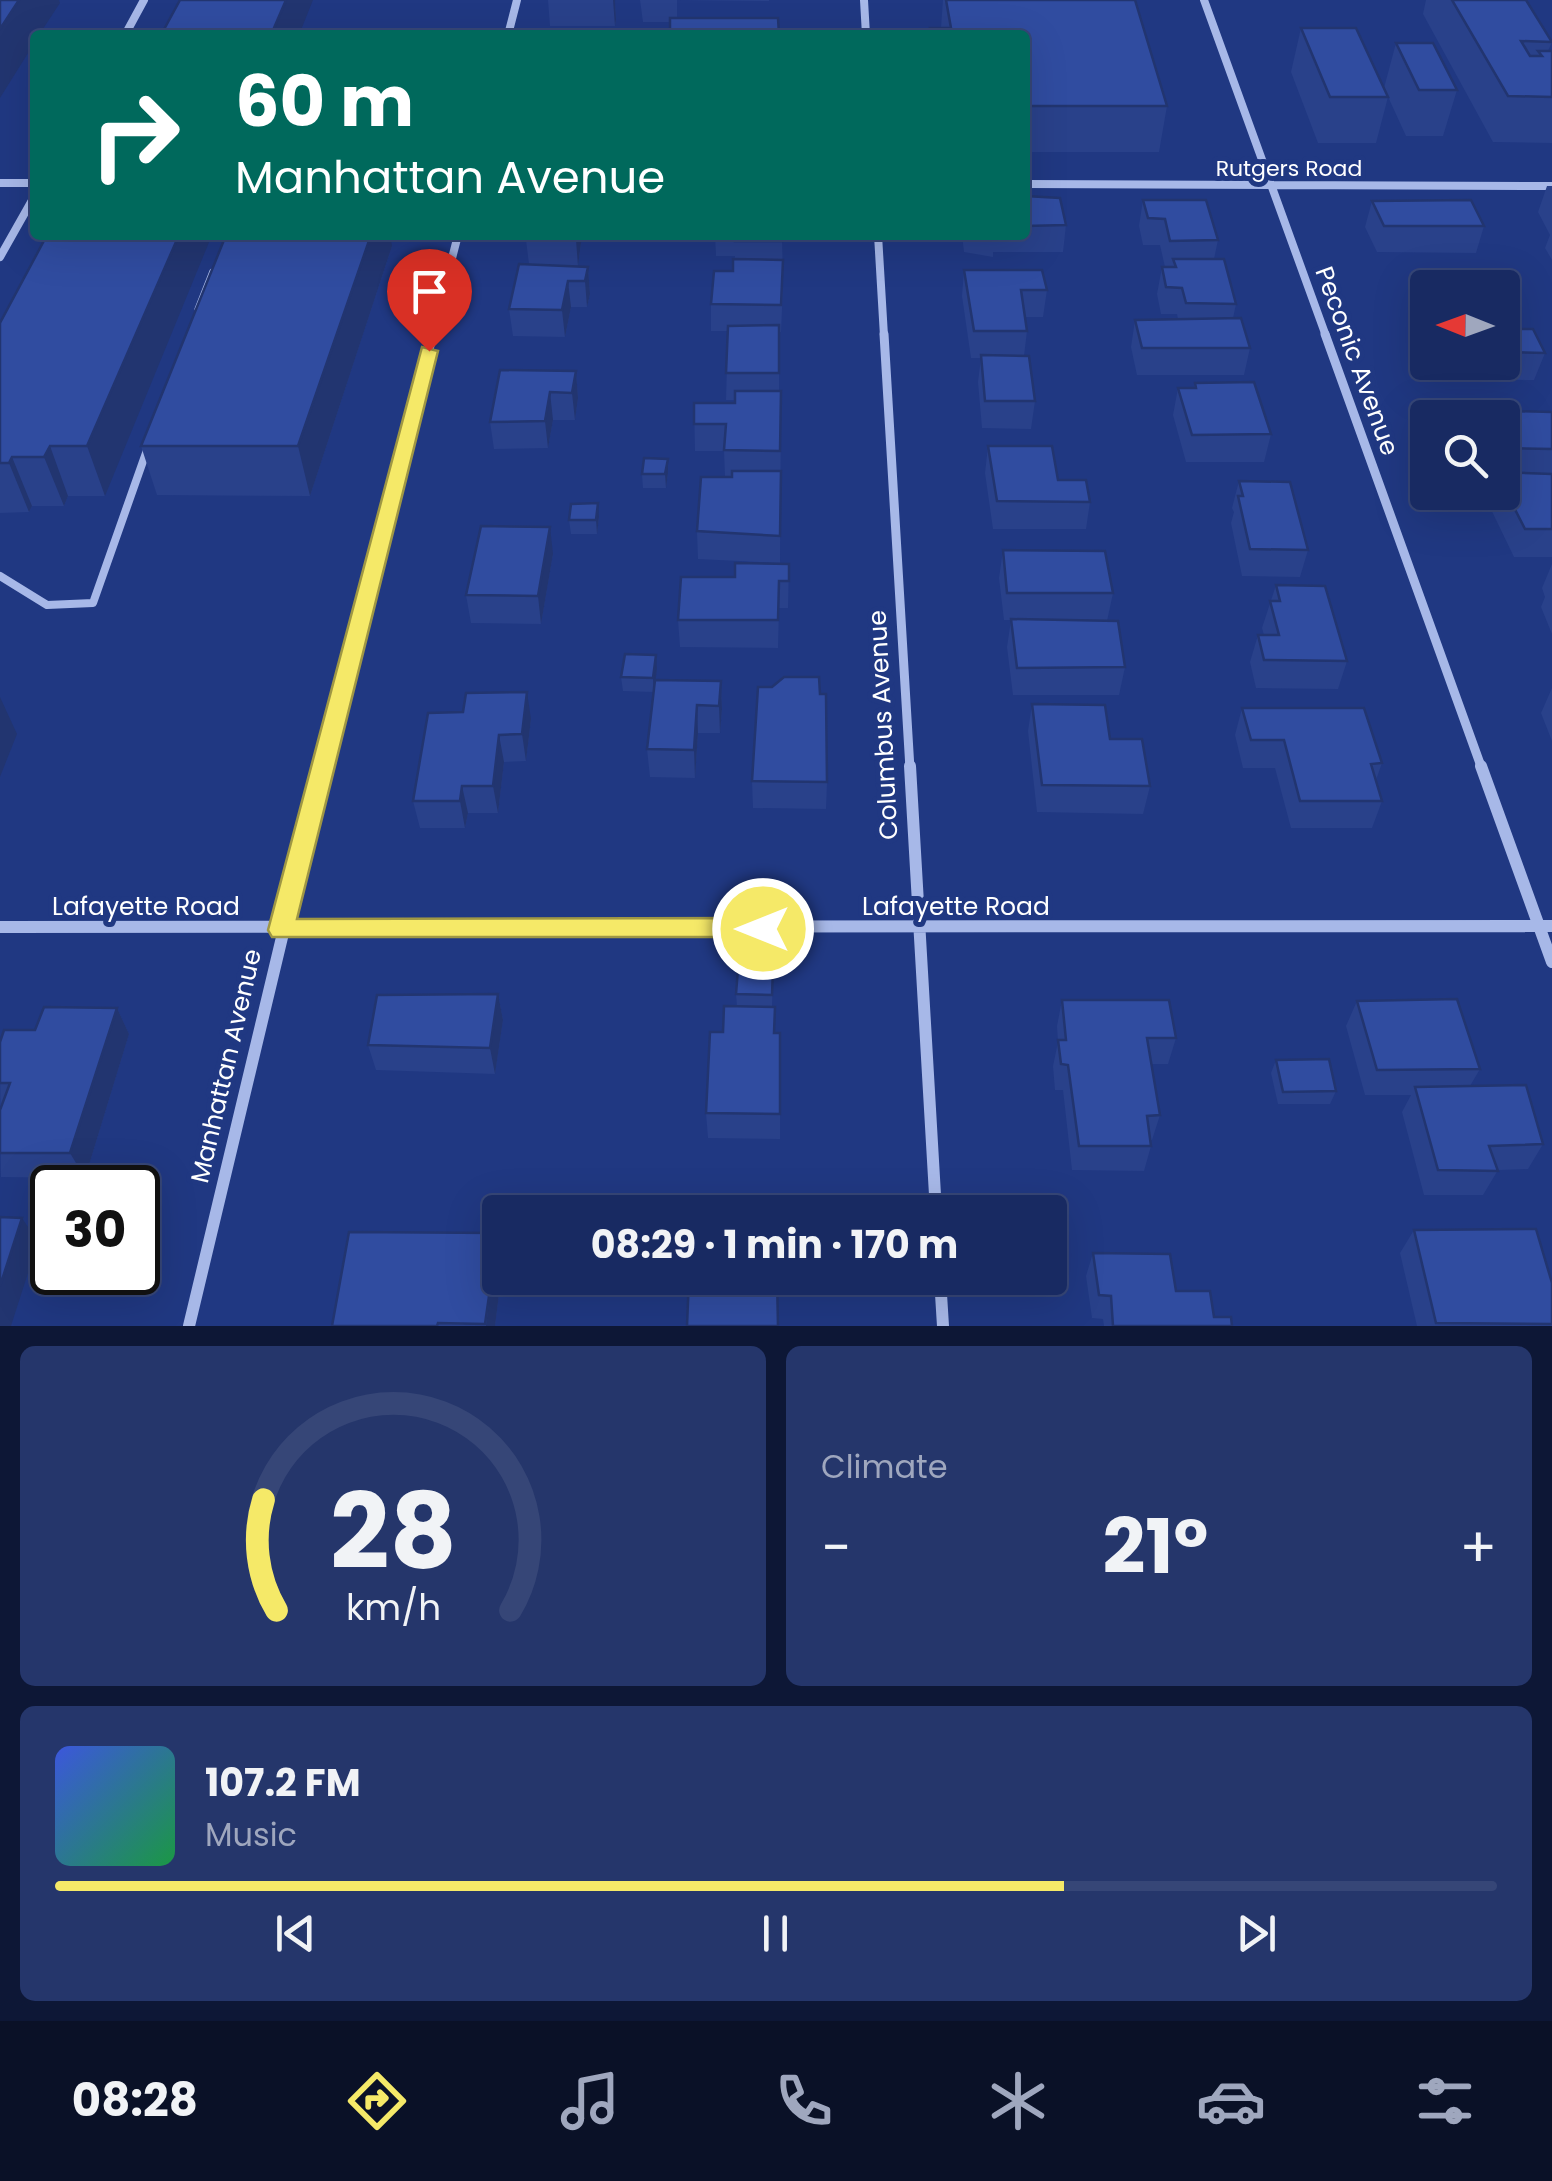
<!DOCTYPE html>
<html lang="en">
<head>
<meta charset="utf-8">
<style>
  :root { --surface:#182a62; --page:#25366b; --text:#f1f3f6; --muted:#9fa7be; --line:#364677; --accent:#f5e968 }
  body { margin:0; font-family:Poppins,sans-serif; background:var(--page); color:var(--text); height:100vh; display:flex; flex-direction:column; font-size:38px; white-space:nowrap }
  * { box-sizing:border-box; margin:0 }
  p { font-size:32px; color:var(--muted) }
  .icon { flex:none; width:55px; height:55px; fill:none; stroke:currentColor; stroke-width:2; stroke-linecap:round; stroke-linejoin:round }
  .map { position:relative; height:1326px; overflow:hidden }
  .details { display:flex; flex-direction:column; gap:20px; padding:20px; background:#0d1736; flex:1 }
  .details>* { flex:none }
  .guide { position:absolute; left:30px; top:30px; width:1000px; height:210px; border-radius:10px; box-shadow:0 10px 40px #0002,0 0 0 2px var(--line); background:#00695c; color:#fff; overflow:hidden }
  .needle { width:65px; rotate:271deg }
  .buttons { position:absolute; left:1410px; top:270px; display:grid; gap:20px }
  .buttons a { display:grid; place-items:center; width:110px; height:110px; border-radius:10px; background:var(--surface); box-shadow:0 10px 40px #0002,0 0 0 2px var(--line); font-size:50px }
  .speed { position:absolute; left:30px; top:1165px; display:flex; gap:20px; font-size:50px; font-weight:700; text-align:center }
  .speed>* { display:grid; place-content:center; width:130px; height:130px; border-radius:50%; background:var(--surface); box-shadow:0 10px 40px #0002,0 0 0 2px var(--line); line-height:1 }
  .speed .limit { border:5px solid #111; border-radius:15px; background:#fff; color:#111 }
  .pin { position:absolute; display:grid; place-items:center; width:85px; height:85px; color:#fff; margin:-102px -42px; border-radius:50% 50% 50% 0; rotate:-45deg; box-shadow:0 0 10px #0007 }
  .pin .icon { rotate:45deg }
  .me { position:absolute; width:110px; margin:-55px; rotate:270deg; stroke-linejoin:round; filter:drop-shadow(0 0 8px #0008) }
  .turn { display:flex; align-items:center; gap:35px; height:210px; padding:0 40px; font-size:45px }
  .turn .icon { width:130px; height:130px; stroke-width:2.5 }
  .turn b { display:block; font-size:70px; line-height:85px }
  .big { font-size:75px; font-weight:700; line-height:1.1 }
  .details .tile { flex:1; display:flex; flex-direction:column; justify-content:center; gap:15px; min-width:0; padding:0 35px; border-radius:15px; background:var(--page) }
  .details .dial { align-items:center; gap:0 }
  .dial svg { height:260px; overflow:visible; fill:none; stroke:var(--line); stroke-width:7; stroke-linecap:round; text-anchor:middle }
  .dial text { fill:var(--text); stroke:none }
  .song { display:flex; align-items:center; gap:30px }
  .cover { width:120px; height:120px; border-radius:15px; background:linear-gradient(135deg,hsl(230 70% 55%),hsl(140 70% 35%)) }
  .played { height:10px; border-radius:5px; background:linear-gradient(90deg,var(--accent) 70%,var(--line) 70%) }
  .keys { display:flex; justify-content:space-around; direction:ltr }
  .heat { display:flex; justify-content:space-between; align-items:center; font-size:55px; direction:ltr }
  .details .tiles { flex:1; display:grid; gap:20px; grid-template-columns:1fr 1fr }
  .tile:last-child { grid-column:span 2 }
  .trip { position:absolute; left:482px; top:1195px; width:585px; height:100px; border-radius:10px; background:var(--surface); box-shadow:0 10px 40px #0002,0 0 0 2px var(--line); font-weight:700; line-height:100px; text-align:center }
  .dock { display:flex; height:160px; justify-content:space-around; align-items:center; background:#0a1127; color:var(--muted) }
  .dock .icon { width:70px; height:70px }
  .dock .on { color:var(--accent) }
  .dock b { font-size:45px; color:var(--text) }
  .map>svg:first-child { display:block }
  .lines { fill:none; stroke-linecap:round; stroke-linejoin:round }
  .service-far1 { stroke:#a7b8e8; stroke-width:5 }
  .service { stroke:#a7b8e8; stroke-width:8 }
  .minor-far2 { stroke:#a7b8e8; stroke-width:8 }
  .minor-far1 { stroke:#a7b8e8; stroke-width:9 }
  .minor { stroke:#a7b8e8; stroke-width:12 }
  .wall { fill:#29418a }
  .shaded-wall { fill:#223570 }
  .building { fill:#304ca0; stroke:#223570; stroke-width:2.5 }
  .route { fill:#f5e968; stroke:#9f9744; stroke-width:2.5 }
  .labels { text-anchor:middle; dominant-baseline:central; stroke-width:10; stroke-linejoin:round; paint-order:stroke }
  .far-street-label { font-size:22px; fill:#fff; stroke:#203882 }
  .street-label { font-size:25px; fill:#fff; stroke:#203882 }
</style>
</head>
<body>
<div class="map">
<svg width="1552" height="1326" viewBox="0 0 1552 1326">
  <rect width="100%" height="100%" fill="#203882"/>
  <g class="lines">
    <path class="service-far1" d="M 197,309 L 212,271"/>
    <path class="service" d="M 0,576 L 47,605 L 93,603 L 147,450"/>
    <path class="minor-far2" d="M 864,0 L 866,35
      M 1204,0 L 1326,336
      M 125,35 L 144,0
      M 508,35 L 517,0
      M 0,183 L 35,183
      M 1025,184 L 1552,186
      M 878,235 L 884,336
      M 0,257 L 35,195
      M 432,336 L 458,235"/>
    <path class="minor-far1" d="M 884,334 L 910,769
      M 1325,334 L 1482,769
      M 322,769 L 433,334"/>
    <path class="minor" d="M 910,766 L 936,1212
      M 1481,766 L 1552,962
      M 0,927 L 1552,926
      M 940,1278 L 943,1326
      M 189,1326 L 323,766"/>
  </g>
  <path class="wall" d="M 548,0 L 615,0 L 616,19 L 615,26 L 550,26 Z
    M 640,0 L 677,0 L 677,18 L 670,22 L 643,22 Z
    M 677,0 L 769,0 L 769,1 Z
    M 943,0 L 1135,0 L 1167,106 L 1159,152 L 1025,152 L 1025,35 L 930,35 L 930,28 L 941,28 Z
    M 1426,0 L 1526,0 L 1552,42 L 1548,51 L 1552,51 L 1552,143 L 1493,142 L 1423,14 Z
    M 1301,28 L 1388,97 L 1376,143 L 1318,143 L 1291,72 Z
    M 1396,43 L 1457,90 L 1443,136 L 1406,136 L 1384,88 Z
    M 1547,186 L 1552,186 L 1552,260 L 1545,248 L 1550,235 L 1538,212 Z
    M 1025,196 L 1066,225 L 1063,252 L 993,252 L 993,257 L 964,252 L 962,235 L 1025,235 Z
    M 1143,200 L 1218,240 L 1214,259 L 1236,304 L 1233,318 L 1250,348 L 1244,375 L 1137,375 L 1131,347 L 1135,320 L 1178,319 L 1177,314 L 1161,314 L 1157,294 L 1162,267 L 1165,267 L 1160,245 L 1143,245 L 1139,226 Z
    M 1372,201 L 1484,226 L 1476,253 L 1377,252 L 1365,227 Z
    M 47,235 L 105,496 L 68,496 L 64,506 L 32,506 L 29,512 L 0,513 L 0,323 Z
    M 582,235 L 578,266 L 588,267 L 590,294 L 587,307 L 571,307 L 565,337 L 513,336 L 509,309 L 529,264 L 526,240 Z
    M 715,235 L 782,235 L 783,286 L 781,332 L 779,332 L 779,391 L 781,391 L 780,563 L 698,559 L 697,531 L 725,477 L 724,451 L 695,451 L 694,403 L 735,403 L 735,400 L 726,400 L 728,331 L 711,331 L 711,304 L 733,271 L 735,256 L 716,256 Z
    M 392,246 L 310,496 L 157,495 L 141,446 Z
    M 964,270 L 1047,290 L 1043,317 L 1025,317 L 1027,331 L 1024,356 L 1035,401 L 1031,429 L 982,428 L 978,382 L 981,358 L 971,358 L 962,296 Z
    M 1502,329 L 1545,353 L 1534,380 L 1449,379 L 1442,362 L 1502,362 Z
    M 576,371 L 578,398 L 575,420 L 553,420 L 548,448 L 494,449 L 490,422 Z
    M 1195,383 L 1271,434 L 1264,462 L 1186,462 L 1173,415 L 1178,388 L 1194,388 Z
    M 1464,410 L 1552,412 L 1552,557 L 1514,557 L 1486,499 L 1488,492 L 1502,492 L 1502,418 L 1462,418 Z
    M 988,446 L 1058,480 L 1090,502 L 1086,529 L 993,529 L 985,473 Z
    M 668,459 L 668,473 L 666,488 L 643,488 L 642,474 Z
    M 1239,481 L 1308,550 L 1300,577 L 1242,576 L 1231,523 L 1234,512 L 1232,508 Z
    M 599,517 L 597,534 L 571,534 L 569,520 Z
    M 1003,550 L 1113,593 L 1107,621 L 1125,667 L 1119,695 L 1013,695 L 1007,647 L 1011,620 L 1004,620 L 999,578 Z
    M 553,554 L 541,624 L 471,623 L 466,595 Z
    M 789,564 L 788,608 L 779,608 L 778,648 L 680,647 L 678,620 L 735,577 Z
    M 1552,564 L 1552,634 L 1541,607 L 1545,597 L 1542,588 Z
    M 1276,585 L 1347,661 L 1338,689 L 1256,688 L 1250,662 L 1258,635 L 1264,635 L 1262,628 Z
    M 657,669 L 655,680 L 721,681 L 722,709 L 720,733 L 698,733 L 695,778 L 650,777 L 647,749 L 653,692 L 623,691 L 621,677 Z
    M 772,687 L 827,782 L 826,809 L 753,808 L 752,781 Z
    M 1552,688 L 1552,741 L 1541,713 Z
    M 1032,704 L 1110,739 L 1150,786 L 1143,814 L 1037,812 L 1028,731 Z
    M 1242,708 L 1382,763 L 1376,780 L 1382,801 L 1372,828 L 1291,828 L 1275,768 L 1243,768 L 1235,735 Z
    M 463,712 L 531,719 L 526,761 L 504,762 L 498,813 L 468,813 L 465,828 L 420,828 L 413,801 Z
    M 773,969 L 772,1007 L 775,1033 L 780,1033 L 780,1139 L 708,1138 L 706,1113 L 723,1032 L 737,1006 L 736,994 Z
    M 498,994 L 503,1020 L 495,1074 L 376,1070 L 368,1045 Z
    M 1062,1000 L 1176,1038 L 1168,1064 L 1151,1064 L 1160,1115 L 1152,1140 L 1150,1140 L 1151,1146 L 1144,1171 L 1072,1170 L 1063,1090 L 1055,1090 L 1053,1066 L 1058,1042 L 1057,1026 Z
    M 1357,1001 L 1480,1069 L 1470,1086 L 1543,1144 L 1528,1169 L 1498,1170 L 1483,1195 L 1424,1195 L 1402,1112 L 1411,1095 L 1365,1095 L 1346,1026 Z
    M 117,1008 L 129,1034 L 85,1178 L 1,1177 L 0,1042 Z
    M 1276,1060 L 1336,1091 L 1330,1104 L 1278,1104 L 1271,1073 Z
    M 1414,1230 L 1552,1283 L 1552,1326 L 1417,1326 L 1400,1253 Z
    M 1093,1253 L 1176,1291 L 1214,1317 L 1232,1326 L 1104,1326 L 1103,1319 L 1092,1318 L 1086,1276 Z
    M 501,1278 L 495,1326 L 332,1326 Z"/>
  <path class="shaded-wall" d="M 19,0 L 59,0 L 60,3 L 39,35 L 35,35 L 35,42 L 0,98 L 0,29 Z
    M 286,0 L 313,0 L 299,35 L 271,35 Z
    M 613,0 L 615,0 L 616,19 L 615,26 Z
    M 179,235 L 212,235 L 105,496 L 87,446 Z
    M 371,235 L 390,235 L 392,246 L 310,496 L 298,446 Z
    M 576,235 L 582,235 L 578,266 L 576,240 Z
    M 588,267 L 590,294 L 587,307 L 585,281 Z
    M 568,281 L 571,307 L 565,337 L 562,310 Z
    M 576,371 L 578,398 L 575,420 L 572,393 Z
    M 550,392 L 553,420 L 548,448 L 545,421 Z
    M 50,446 L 68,496 L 64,506 L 44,457 Z
    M 12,457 L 32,506 L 29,512 L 9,463 Z
    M 668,459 L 668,473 L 666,488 L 665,474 Z
    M 598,503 L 599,517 L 597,534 L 596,520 Z
    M 550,527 L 553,554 L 541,624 L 538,596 Z
    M 656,655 L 657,669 L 654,692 L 653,678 Z
    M 721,681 L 722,709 L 720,733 L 719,706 Z
    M 527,692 L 531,719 L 526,761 L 522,734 Z
    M 0,697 L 17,734 L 0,777 Z
    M 697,705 L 698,733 L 695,778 L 694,750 Z
    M 499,735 L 504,762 L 498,813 L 493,786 Z
    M 462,786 L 468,813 L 465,828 L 460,801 Z
    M 498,994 L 503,1020 L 495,1074 L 490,1048 Z
    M 117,1008 L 129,1034 L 85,1178 L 70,1153 Z
    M 22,1218 L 38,1242 L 11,1326 L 0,1326 L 0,1286 Z
    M 498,1233 L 500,1242 L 501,1278 L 495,1326 L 486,1326 Z"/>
  <path class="building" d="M 0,0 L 19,0 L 0,29 Z
    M 180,0 L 286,0 L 271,35 L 161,35 Z
    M 946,0 L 1135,0 L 1167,106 L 1025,106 L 1025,35 L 931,35 L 930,28 L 951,28 Z
    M 1452,0 L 1526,0 L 1552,42 L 1521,41 L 1530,56 L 1542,56 L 1538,51 L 1552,51 L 1552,97 L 1508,96 Z
    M 670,18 L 778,18 L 779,35 L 670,35 Z
    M 1301,28 L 1356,28 L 1388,97 L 1330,97 Z
    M 1396,43 L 1433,43 L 1457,90 L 1419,90 Z
    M 1025,196 L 1060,198 L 1066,225 L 1025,226 Z
    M 1143,200 L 1206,200 L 1218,240 L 1170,241 L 1165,219 L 1148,218 Z
    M 1471,200 L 1484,226 L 1384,226 L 1372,201 Z
    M 47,235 L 179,235 L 87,446 L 50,446 L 44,457 L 12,457 L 9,463 L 0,463 L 0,323 Z
    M 226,235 L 371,235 L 298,446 L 141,446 Z
    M 527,235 L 576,235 L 576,240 L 526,240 Z
    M 735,235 L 782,235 L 782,241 L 735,241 Z
    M 733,259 L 783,260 L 781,305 L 711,304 L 714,271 L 733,271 Z
    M 1173,259 L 1224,259 L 1236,304 L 1186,303 L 1182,288 L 1166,287 L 1162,267 L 1176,267 Z
    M 519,264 L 588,267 L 585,281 L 568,281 L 562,310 L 509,309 Z
    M 964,270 L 1042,270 L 1047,290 L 1021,290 L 1027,331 L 974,331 Z
    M 1241,318 L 1250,348 L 1142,348 L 1135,320 Z
    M 779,325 L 779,373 L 726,373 L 728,326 Z
    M 1502,329 L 1533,329 L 1545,353 L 1502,352 Z
    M 981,355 L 1029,356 L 1035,401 L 985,401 Z
    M 500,370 L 576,371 L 572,393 L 550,392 L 545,421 L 490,422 Z
    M 1254,382 L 1271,434 L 1192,435 L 1178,388 L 1196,388 L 1195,383 Z
    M 735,391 L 781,391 L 780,451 L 724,450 L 726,424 L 694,424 L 694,403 L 735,403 Z
    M 1464,410 L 1552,412 L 1552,449 L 1502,448 L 1502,418 L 1467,418 Z
    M 988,446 L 1052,446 L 1058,480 L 1086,480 L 1090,502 L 997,501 Z
    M 644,458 L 668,459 L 665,474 L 642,474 Z
    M 732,471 L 781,471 L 780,536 L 697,531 L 701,477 L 732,477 Z
    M 1502,472 L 1552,474 L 1552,529 L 1525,529 L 1502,484 Z
    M 1239,481 L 1290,482 L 1308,550 L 1250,549 L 1238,496 L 1243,496 Z
    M 598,503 L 596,520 L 569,520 L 571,504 Z
    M 481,526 L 550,527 L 538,596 L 466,595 Z
    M 1003,550 L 1105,551 L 1113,593 L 1007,593 Z
    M 735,563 L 789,564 L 789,581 L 779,581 L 778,620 L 678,620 L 681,577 L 735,577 Z
    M 1276,585 L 1325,586 L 1347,661 L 1264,660 L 1258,635 L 1279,635 L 1270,601 L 1280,601 Z
    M 1011,619 L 1118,621 L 1125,667 L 1017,668 Z
    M 625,654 L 656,655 L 653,678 L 621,677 Z
    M 784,677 L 819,677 L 820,694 L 826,694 L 827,782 L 752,781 L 758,687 L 772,687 Z
    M 655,680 L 721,681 L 719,706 L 697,705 L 694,750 L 647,749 Z
    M 527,692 L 522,734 L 499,735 L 493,786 L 462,786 L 460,801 L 413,801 L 428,713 L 463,712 L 466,693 Z
    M 1032,704 L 1105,705 L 1110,739 L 1142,739 L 1150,786 L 1042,785 Z
    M 1242,708 L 1364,708 L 1382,763 L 1371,764 L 1382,801 L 1300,801 L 1284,740 L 1251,740 Z
    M 738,969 L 773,969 L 772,995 L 736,994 Z
    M 498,994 L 490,1048 L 368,1045 L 377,995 Z
    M 1457,999 L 1480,1069 L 1377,1070 L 1357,1001 Z
    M 1062,1000 L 1169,1000 L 1176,1038 L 1147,1038 L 1160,1115 L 1147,1116 L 1151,1146 L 1079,1146 L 1068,1065 L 1061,1064 L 1058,1040 L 1066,1040 Z
    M 724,1006 L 775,1007 L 774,1033 L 780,1033 L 780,1114 L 706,1113 L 710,1032 L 723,1032 Z
    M 44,1007 L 117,1008 L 70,1153 L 0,1153 L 0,1110 L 10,1083 L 0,1083 L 0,1042 L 4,1030 L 35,1030 Z
    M 1329,1059 L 1336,1091 L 1283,1092 L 1276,1060 Z
    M 1526,1085 L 1543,1144 L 1489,1146 L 1498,1171 L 1438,1170 L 1415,1087 Z
    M 0,1217 L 22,1218 L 0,1286 Z
    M 1536,1229 L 1552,1283 L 1552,1324 L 1436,1323 L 1414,1230 Z
    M 349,1232 L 498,1233 L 485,1324 L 438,1323 L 437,1326 L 332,1326 Z
    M 1093,1253 L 1170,1254 L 1176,1291 L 1210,1291 L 1214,1317 L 1231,1317 L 1232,1326 L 1113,1326 L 1111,1296 L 1099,1295 Z
    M 689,1278 L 777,1278 L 778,1326 L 687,1326 Z"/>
  <path class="route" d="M 422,347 L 438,351 L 297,919 L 763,918 L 772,922 L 776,929 L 772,937 L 272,937 L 268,930 Z"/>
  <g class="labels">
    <g class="far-street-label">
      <text x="1289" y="168">Rutgers Road</text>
    </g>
    <g class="street-label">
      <text transform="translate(1357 361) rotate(70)">Peconic Avenue</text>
      <text transform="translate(883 725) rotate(-93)">Columbus Avenue</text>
      <text x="146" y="906">Lafayette Road</text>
      <text x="956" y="906">Lafayette Road</text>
      <text transform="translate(226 1066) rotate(-77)">Manhattan Avenue</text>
    </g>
  </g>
</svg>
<div class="buttons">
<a><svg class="needle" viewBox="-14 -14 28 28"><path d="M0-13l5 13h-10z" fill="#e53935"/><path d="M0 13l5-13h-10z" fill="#9fa7be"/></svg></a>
<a><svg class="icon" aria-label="search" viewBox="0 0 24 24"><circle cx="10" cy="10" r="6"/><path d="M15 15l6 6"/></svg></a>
</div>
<div class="speed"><div class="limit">30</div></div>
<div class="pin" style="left:429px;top:351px;background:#d93025"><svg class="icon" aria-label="arrive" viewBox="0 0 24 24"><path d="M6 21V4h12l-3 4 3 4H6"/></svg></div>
<svg class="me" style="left:763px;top:929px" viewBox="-20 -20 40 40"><circle r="17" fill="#f5e968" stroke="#fff" stroke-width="3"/><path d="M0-11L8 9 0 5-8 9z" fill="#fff"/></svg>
<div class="trip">08:29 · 1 min · 170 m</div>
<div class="guide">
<div class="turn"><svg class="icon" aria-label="right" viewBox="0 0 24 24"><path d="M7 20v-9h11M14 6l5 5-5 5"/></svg><div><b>60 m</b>Manhattan Avenue</div></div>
</div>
</div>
<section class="details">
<div class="tiles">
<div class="tile dial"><svg viewBox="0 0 100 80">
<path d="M14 69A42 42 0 1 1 86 69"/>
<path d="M14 69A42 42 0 0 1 10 35" stroke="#f5e968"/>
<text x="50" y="56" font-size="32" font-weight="700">28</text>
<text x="50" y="72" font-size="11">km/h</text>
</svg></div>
<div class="tile"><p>Climate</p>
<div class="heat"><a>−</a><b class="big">21°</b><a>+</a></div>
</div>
<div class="tile">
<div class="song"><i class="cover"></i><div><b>107.2 FM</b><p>Music</p></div></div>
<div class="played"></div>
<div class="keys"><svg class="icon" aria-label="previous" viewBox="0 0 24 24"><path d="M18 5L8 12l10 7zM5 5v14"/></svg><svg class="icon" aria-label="pause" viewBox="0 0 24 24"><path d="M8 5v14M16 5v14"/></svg><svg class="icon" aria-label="next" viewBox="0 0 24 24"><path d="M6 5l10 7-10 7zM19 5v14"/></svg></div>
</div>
</div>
</section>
<nav class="dock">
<b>08:28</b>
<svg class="icon on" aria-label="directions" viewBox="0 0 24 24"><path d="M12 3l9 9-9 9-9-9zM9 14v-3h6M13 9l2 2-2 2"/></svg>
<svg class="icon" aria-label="music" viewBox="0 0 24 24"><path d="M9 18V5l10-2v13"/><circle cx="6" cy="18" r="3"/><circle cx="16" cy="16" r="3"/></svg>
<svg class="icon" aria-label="phone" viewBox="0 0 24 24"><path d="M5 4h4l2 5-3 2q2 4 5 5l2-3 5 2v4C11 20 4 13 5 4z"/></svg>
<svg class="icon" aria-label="climate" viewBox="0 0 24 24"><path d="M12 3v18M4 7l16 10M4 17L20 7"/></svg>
<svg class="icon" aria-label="car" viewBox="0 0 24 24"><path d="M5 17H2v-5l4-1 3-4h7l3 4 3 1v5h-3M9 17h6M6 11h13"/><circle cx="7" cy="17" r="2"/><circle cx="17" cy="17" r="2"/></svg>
<svg class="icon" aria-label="filters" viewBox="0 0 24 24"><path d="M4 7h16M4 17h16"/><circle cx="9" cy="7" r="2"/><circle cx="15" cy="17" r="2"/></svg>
</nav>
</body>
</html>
